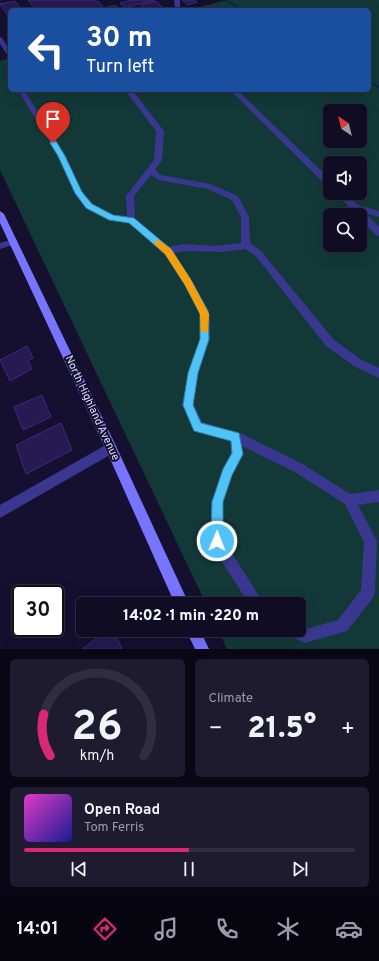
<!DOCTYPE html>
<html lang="en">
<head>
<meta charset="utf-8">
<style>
  :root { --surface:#100c23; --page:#1e1a30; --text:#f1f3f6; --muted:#9c9ba6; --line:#302c41; --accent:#db2777 }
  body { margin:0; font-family:Overpass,sans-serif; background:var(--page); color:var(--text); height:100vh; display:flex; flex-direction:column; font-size:15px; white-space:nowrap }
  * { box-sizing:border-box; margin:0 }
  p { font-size:13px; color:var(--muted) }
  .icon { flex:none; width:22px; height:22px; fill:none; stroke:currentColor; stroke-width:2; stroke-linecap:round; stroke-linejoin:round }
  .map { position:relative; height:649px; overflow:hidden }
  .drawer { display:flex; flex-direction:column; gap:10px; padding:10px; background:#090713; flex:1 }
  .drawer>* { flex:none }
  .guide { position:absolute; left:8px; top:8px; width:363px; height:84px; border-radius:6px; box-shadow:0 4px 16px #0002,0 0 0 1px var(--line); background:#1a4fa0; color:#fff; overflow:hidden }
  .needle { width:26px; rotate:325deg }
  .controls { position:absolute; left:323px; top:104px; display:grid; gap:8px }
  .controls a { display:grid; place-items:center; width:44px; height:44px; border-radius:6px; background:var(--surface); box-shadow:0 4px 16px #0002,0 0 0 1px var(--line); font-size:20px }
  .speed { position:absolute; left:12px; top:585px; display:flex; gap:8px; font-size:20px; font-weight:700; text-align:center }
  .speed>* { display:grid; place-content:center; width:52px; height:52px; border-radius:50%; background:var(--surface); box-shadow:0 4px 16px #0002,0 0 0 1px var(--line); line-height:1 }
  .speed .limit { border:2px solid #111; border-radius:6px; background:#fff; color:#111 }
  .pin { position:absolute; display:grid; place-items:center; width:34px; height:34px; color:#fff; margin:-41px -17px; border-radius:50% 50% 50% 0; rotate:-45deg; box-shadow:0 0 4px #0007 }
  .pin .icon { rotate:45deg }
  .me { position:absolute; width:44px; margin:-22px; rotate:1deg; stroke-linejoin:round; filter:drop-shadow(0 0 3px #0008) }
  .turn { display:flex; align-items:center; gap:14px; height:84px; padding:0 12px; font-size:18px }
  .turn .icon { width:52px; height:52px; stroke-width:2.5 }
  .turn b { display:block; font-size:28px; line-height:34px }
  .big { font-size:30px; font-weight:800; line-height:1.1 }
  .drawer .widget { flex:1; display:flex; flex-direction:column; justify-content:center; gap:6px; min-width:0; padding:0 14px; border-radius:6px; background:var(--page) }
  .drawer .dial { align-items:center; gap:0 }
  .dial svg { height:104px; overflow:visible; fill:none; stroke:var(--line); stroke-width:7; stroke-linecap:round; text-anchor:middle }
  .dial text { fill:var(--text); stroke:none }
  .song { display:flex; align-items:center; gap:12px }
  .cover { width:48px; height:48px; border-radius:6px; background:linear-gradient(135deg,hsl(310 70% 55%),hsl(240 70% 35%)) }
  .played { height:4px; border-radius:2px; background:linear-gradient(90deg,var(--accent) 50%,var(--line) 50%) }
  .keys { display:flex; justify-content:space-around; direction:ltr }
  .heat { display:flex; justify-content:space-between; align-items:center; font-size:22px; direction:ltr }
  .drawer .tiles { flex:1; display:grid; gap:10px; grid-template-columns:1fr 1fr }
  .widget:last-child { grid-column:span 2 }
  .trip { position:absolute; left:76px; top:597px; width:230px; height:40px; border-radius:6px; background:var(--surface); box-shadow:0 4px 16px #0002,0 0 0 1px var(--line); font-weight:800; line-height:40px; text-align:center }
  .menu { display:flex; height:64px; justify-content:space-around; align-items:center; background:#06050e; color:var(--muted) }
  .menu .icon { width:28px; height:28px }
  .menu .active { color:var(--accent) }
  .menu b { font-size:18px; color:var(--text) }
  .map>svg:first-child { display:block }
  .green { fill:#123938; fill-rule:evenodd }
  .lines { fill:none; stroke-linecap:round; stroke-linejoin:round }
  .stream { fill:#062251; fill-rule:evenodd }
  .building { fill:#251a51; stroke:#3b2a7f }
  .lane { fill:#3a3791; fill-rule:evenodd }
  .street { fill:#3a3791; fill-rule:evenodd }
  .secondary { fill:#7774ff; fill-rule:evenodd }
  .route { fill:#4fc3f7; stroke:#337fa1 }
  .slow { fill:#f59e0b }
  .labels { text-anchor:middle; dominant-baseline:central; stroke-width:4; stroke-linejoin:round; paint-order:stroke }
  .street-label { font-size:11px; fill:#e1ddff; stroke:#15102f }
</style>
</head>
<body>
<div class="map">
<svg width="379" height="649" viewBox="0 0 379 649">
  <rect width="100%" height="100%" fill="#15102f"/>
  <path class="green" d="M 226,0 L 379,0 L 379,649 L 227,649 L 218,630 L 299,630 L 299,604 L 206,604 L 0,170 L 0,61 L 10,58 L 10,90 L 369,90 L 369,10 L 188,10 ZM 330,111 L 360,111 L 360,141 L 330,141 ZM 330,163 L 360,163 L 360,193 L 330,193 ZM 330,215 L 360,215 L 360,245 L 330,245 Z"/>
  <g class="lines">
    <path class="stream" d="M 224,0 L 227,0 L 244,10 L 241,10 Z
      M 369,81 L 379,86 L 379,88 L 369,83 Z"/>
  </g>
  <path class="building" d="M 28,0 L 94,0 L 95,2 L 98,1 L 104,8 L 116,5 L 121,10 L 36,10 Z
    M 132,0 L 154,0 L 125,8 L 120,3 Z
    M 182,0 L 194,0 L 197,2 L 188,5 Z
    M 15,1 L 22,10 L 10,10 L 10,19 L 0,4 Z
    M 156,1 L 165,10 L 145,10 L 141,5 Z
    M 27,346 L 33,358 L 28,361 L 32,369 L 10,381 L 0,360 Z
    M 42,395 L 51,417 L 23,430 L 14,407 Z
    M 61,423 L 72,450 L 26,474 L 16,445 Z
    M 108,630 L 113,630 L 122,649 L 82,649 Z"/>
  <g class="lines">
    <path class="lane" d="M 174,0 L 180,0 L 180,10 L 172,10 L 175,8 Z
      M 0,37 L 2,38 L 10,50 L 10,54 L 6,53 L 0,44 Z"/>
    <path class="street" d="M 10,64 L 10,70 L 7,68 L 8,65 Z
      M 18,90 L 24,90 L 66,156 L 82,192 L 92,204 L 114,215 L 127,216 L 126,196 L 154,160 L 156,131 L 125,90 L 132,90 L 164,131 L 162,160 L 155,170 L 161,175 L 210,184 L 238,196 L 249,217 L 250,243 L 261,251 L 334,340 L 362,360 L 379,368 L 379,378 L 354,366 L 326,346 L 255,255 L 245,249 L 221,252 L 186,251 L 174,253 L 191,279 L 210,314 L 210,339 L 198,373 L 194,405 L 202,422 L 240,433 L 301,463 L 350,494 L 379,490 L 379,502 L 358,505 L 377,541 L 375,593 L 373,598 L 347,631 L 305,643 L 288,635 L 286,630 L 299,630 L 299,626 L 306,629 L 338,620 L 361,590 L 364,542 L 345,504 L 293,471 L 242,446 L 243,454 L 232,475 L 223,502 L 223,539 L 264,604 L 249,604 L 212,546 L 211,541 L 211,502 L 223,469 L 231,453 L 230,441 L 194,431 L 182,405 L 188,373 L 200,339 L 200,314 L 185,285 L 165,253 L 129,223 L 109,220 L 86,208 L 75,195 L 58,156 ZM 151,175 L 159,180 L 208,189 L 232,200 L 241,217 L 241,243 L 215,246 L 183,244 L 169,247 L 135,219 L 134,196 Z
      M 230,90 L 237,90 L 330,179 L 330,187 L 327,186 Z
      M 336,193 L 345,193 L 358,205 L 379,211 L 379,217 L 365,213 L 379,227 L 379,236 L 376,235 L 360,219 L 360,215 L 357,215 Z
      M 13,239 L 16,240 L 17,242 L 16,244 L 0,249 L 0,243 Z
      M 111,442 L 115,444 L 117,448 L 115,452 L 0,518 L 0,505 Z"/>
    <path class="secondary" d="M 0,211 L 4,214 L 115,444 L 189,604 L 175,604 L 107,452 L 0,223 Z
      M 186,630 L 200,630 L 209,649 L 195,649 Z"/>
  </g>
  <path class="route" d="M 51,141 L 56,141 L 65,156 L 82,192 L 92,204 L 113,215 L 134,218 L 171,249 L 191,280 L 208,311 L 209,339 L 198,373 L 193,405 L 201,423 L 239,433 L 243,454 L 232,475 L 223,502 L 223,541 L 221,545 L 217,547 L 213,545 L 211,541 L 212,502 L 223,469 L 232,453 L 231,441 L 194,431 L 183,405 L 188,373 L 200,339 L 200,314 L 185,285 L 165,254 L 129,223 L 109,220 L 86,208 L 75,193 L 58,156 L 50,143 Z"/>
  <path class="slow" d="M 158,240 L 171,249 L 191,280 L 209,314 L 208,332 L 201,332 L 200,314 L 185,285 L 165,254 L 155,245 L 155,241 Z"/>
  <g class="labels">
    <g class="street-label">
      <text transform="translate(92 408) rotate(65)">North Highland Avenue</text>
    </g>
  </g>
</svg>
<div class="controls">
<a><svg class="needle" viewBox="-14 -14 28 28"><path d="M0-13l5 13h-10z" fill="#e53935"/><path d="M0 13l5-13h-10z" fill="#9c9ba6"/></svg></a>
<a><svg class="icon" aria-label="sound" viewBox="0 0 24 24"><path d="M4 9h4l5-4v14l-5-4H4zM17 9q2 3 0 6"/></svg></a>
<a><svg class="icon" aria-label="search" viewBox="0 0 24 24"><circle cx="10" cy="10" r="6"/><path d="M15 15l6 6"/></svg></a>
</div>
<div class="speed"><div class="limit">30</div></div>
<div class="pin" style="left:53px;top:143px;background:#d93025"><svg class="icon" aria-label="arrive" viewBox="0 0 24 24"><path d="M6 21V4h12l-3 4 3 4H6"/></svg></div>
<svg class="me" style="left:217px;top:541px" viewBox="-20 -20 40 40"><circle r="17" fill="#4fc3f7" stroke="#fff" stroke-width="3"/><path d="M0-11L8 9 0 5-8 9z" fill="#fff"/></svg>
<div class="trip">14:02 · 1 min · 220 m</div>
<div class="guide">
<div class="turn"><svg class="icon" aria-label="left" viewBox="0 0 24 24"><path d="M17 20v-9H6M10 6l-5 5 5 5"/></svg><div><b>30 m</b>Turn left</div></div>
</div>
</div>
<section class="drawer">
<div class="tiles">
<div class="widget dial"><svg viewBox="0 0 100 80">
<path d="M14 69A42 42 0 1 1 86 69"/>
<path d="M14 69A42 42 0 0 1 9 37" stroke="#db2777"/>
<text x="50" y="56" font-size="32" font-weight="700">26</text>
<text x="50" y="72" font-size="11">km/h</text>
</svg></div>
<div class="widget"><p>Climate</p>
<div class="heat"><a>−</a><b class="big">21.5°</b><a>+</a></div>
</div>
<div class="widget">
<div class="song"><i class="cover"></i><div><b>Open Road</b><p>Tom Ferris</p></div></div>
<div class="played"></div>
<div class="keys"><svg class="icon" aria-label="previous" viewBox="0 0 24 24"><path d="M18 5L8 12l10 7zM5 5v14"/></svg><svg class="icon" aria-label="pause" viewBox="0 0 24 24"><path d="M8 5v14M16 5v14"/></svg><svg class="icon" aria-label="next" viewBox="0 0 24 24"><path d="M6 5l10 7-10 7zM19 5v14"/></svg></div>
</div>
</div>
</section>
<nav class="menu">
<b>14:01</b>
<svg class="icon active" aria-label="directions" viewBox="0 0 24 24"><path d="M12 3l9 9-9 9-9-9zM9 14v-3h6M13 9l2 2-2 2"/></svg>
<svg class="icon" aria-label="music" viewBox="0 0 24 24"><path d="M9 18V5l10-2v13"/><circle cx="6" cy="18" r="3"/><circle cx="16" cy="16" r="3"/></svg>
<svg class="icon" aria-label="phone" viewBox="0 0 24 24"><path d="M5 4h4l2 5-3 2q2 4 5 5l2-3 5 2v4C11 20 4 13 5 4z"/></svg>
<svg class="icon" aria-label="climate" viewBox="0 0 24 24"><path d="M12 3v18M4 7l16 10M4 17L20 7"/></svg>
<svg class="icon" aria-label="car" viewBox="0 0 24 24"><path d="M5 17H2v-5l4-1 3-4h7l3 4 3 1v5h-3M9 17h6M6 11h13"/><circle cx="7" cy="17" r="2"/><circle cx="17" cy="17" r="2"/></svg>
</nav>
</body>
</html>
